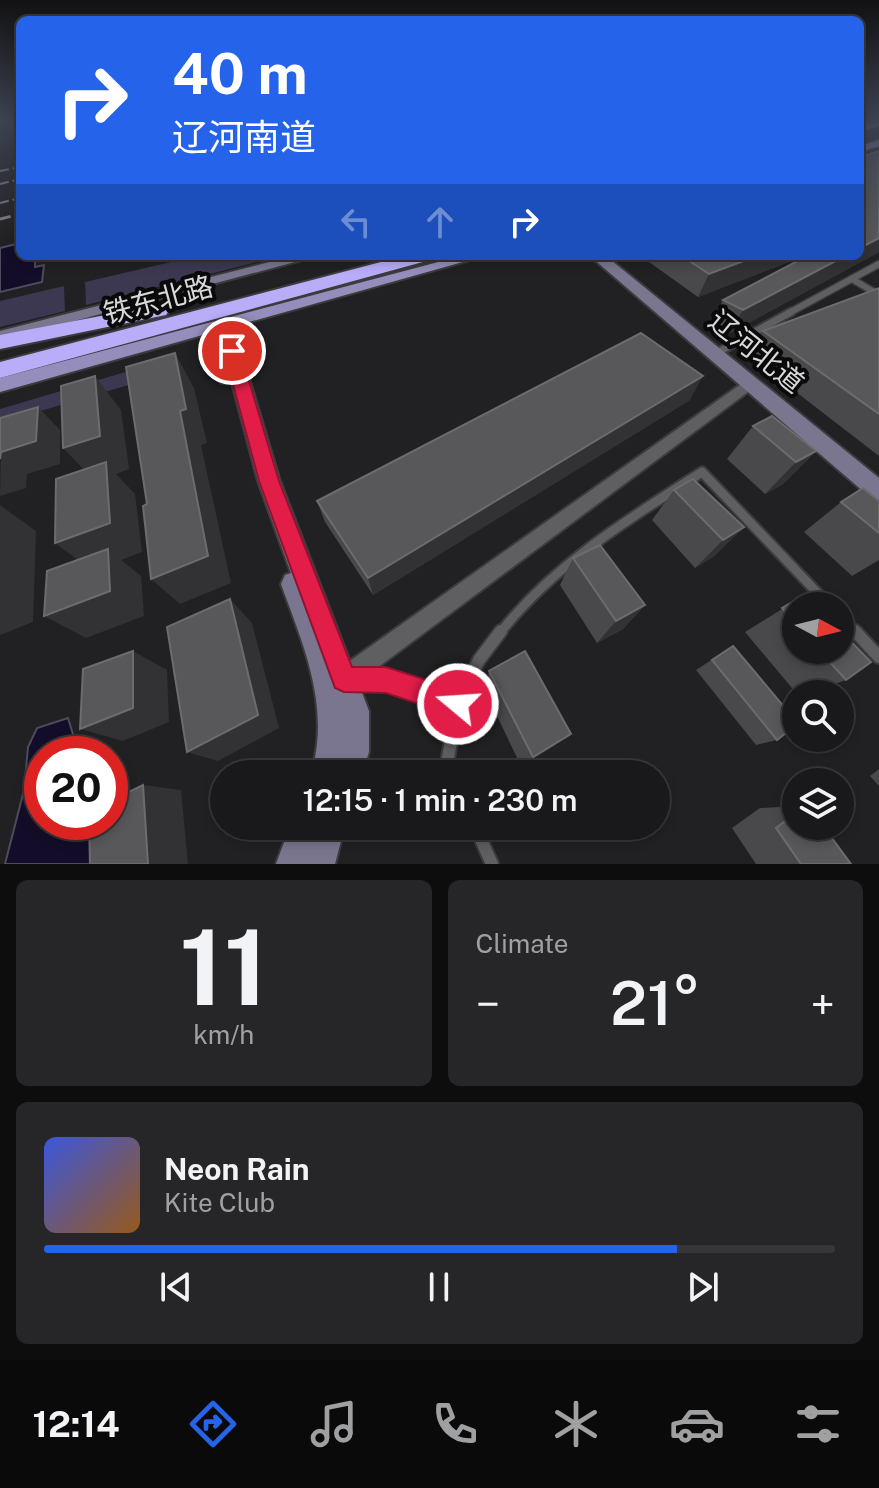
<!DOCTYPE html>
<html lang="en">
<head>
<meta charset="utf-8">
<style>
  :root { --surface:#19181a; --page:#262527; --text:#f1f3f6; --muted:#9fa0a2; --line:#373739; --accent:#2563eb }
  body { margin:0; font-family:"Public Sans","Noto Sans SC",sans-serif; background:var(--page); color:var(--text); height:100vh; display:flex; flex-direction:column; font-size:30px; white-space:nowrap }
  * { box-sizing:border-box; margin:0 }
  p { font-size:26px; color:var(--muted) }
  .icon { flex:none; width:44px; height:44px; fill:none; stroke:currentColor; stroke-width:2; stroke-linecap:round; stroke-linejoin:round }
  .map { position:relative; height:864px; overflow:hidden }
  .drawer { display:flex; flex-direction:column; gap:16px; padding:16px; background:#0e0d0e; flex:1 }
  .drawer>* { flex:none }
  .banner { position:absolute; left:16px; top:16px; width:848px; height:244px; border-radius:12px; box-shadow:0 4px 12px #0003,0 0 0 2px var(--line); background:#2563eb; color:#fff; overflow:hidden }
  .needle { width:52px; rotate:97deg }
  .buttons { position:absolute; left:782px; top:592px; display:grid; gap:16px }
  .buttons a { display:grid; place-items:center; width:72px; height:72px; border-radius:50%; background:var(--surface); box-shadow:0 4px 12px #0003,0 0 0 2px var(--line); font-size:40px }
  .speed { position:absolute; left:24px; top:736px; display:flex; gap:16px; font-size:40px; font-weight:700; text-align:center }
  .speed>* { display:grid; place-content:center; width:104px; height:104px; border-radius:50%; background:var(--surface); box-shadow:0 4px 12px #0003,0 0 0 2px var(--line); line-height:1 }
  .speed .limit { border:12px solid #d22; background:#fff; color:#111 }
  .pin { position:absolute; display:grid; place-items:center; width:68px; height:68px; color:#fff; margin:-34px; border:4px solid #fff; border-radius:50%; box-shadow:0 2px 8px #0007 }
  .me { position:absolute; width:88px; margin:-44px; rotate:288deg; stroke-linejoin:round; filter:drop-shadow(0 0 6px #0008) }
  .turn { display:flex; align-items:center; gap:28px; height:168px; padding:0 24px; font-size:36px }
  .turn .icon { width:104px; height:104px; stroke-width:2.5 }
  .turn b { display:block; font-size:56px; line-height:68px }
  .lanes { display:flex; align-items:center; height:76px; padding:0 24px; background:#0003; justify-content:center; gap:40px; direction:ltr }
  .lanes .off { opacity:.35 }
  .big { font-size:60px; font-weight:600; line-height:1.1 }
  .drawer .tile { flex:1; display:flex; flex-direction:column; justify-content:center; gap:12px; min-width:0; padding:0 28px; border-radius:12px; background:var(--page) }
  .drawer .dial { align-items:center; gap:0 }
  .dial b { font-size:104px; line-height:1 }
  .song { display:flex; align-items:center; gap:24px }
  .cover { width:96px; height:96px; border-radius:12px; background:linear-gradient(135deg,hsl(230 70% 55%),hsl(30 70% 35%)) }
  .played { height:8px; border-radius:4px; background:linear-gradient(90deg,var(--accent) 80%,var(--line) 80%) }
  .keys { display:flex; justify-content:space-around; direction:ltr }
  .heat { display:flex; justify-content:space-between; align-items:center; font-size:44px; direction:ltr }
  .drawer .tiles { flex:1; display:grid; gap:16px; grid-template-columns:1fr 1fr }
  .tile:last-child { grid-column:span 2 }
  .trip { position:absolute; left:210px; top:760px; width:460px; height:80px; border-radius:40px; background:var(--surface); box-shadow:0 4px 12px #0003,0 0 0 2px var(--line); font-weight:600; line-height:80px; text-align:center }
  .menu { display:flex; height:128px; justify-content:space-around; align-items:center; background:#0a0a0a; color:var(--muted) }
  .menu .icon { width:56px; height:56px }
  .menu .active { color:var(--accent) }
  .menu b { font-size:36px; color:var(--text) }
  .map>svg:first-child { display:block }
  .green { fill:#3c3852 }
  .water { fill:#140d29; stroke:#4f4a5e; stroke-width:2 }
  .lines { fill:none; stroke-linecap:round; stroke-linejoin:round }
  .lane-far3-casing { stroke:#3c3c3e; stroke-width:9 }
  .lane-far2-casing { stroke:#3c3c3e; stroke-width:11 }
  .lane-far1-casing { stroke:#3c3c3e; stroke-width:13 }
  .lane-casing { stroke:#3c3c3e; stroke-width:16 }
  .street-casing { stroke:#3c3c3e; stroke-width:4 }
  .secondary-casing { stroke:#3c3c3e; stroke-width:4 }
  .primary-casing { stroke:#3c3c3e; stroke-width:4 }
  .highway-casing { stroke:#3c3c3e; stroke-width:4 }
  .lane-far3 { stroke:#5f5f61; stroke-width:6 }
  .lane-far2 { stroke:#5f5f61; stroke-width:7 }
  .lane-far1 { stroke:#5f5f61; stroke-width:9 }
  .lane { stroke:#5f5f61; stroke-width:12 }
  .street { fill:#5f5f61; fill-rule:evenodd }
  .secondary { fill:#7a768f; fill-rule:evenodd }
  .primary { fill:#958ebd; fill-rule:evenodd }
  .highway { fill:#b9adfa; fill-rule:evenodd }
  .rail-far1 { stroke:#828184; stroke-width:2; stroke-dasharray:9 4; stroke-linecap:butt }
  .rail { stroke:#828184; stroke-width:3; stroke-dasharray:11 6; stroke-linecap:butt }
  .wall { fill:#49494b }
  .shaded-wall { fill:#323234 }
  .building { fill:#58585a; stroke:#6c6c6e; stroke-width:2 }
  .route { fill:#e11d48; stroke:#92132f; stroke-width:2 }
  .labels { text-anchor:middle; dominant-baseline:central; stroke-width:8; stroke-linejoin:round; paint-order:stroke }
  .street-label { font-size:28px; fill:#d9d9db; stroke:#0a0a0b }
</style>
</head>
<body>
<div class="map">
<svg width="879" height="864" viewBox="0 0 879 864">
  <rect width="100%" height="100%" fill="#212023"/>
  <path class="green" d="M 197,256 L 281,256 L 86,305 L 85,282 Z
    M 64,286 L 65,311 L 0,327 L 0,301 Z
    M 156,363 L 159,376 L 0,423 L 0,409 Z"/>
  <path class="water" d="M 20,243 L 20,256 L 35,256 L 35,267 L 44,265 L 42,282 L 0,292 L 0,248 Z
    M 68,718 L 79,754 L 42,754 L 42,822 L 100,822 L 94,864 L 5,864 L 24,790 L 28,747 L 37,728 Z"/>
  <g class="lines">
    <defs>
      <path id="lane-far3" d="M 852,279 L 879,295
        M 787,314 L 879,264"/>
      <path id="lane-far2" d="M 715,354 L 791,312"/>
      <path id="lane-far1" d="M 840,616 L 857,633
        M 500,633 C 553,565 630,518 702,472 L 830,606"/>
      <path id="lane" d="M 855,631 L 879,657
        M 353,679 L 386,680 L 458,704 L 479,660 L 501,631
        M 452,774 L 447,763 L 458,704
        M 475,826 L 492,864"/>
      <path id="street" d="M 751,377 L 756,378 L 758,382 L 756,386 L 346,691 L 338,694 L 330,691 L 327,683 L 330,675 Z"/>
      <path id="secondary" d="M 293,256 L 317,256 L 0,341 L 0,331 Z
        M 590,256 L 606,256 L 879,478 L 879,500 L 871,498 Z
        M 225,320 L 233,325 L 280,481 L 369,711 L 369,752 L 362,774 L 311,774 C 331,707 304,647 281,584 L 285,575 L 291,573 L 258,481 L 232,383 L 221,383 L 218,378 L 202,329 L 210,324 L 218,328 L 219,321 Z
        M 290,826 L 345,826 L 335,864 L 276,864 Z"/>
      <path id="primary" d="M 879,140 L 879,146 L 860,152 L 860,146 Z
        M 461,256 L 484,256 L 0,392 L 0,378 Z"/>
      <path id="highway" d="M 869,121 L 879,121 L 879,126 L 860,131 L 860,123 Z
        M 404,256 L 432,256 L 430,260 L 0,378 L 0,362 Z
        M 159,305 L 166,307 L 169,311 L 166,315 L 0,349 L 0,335 Z"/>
    </defs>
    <use href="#lane-far3" class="lane-far3-casing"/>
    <use href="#lane-far2" class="lane-far2-casing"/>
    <use href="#lane-far1" class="lane-far1-casing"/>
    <use href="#lane" class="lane-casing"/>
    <use href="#street" class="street-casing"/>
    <use href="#secondary" class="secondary-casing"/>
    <use href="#primary" class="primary-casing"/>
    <use href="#highway" class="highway-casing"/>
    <use href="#lane-far3" class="lane-far3"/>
    <use href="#lane-far2" class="lane-far2"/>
    <use href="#lane-far1" class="lane-far1"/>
    <use href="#lane" class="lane"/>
    <use href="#street" class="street"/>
    <use href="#secondary" class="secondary"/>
    <use href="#primary" class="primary"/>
    <use href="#highway" class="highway"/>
    <path class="rail-far1" d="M 0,171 L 20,167
      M 0,184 L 20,179
      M 0,203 L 20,198"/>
    <path class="rail" d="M 0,219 L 20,214"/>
  </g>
  <path class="wall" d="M 879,252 L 730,333 L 711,323 L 723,300 Z
    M 623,256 L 804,256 L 698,297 L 642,257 L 630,261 Z
    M 879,288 L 879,456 L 748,355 L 763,331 Z
    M 690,400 L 373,595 L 325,522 L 317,501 Z
    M 753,426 L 816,451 L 783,484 L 765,494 L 727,459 Z
    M 674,490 L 744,527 L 714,556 L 695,568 L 652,520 Z
    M 879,501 L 879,560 L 852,576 L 804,532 L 841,502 Z
    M 573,558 L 645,605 L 623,629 L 597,643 L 560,585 Z
    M 806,594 L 796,606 L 796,650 L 840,650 L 846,680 L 807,694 L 797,694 L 745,632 Z
    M 733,646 L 777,740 L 756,745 L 696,670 Z
    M 489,671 L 555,745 L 521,766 L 484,689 Z
    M 879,769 L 879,786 L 870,776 Z
    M 796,806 L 796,826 L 851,864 L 756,864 L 732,828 L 760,808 Z"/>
  <path class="shaded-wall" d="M 879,238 L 879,252 L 730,333 L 743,310 L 845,256 L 860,256 L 860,248 Z
    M 631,256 L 642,256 L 630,261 Z
    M 757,256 L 804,256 L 698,297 L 709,274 Z
    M 175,353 L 194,388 L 207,443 L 201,445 L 231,583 L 180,604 L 151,579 L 180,411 Z
    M 95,376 L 121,410 L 129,469 L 116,474 L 135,494 L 142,552 L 121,560 L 141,576 L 144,616 L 86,638 L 44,616 L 93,571 L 55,543 L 95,481 L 63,448 Z
    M 703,376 L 690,400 L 373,595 L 368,578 Z
    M 38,407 L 60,430 L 60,464 L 27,474 L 26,488 L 0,496 L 1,452 Z
    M 816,451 L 783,484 L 765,494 L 796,462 Z
    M 0,505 L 36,531 L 33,622 L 0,635 Z
    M 744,527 L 714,556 L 695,568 L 723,540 Z
    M 230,599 L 252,623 L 279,728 L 218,761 L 187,752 Z
    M 645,605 L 623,629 L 597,643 L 616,621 Z
    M 133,651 L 167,670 L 169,722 L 123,741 L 80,729 Z
    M 571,734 L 555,745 L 521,766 L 533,757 Z
    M 143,785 L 181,790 L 188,864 L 148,864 Z"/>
  <path class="building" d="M 879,151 L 879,238 L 860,248 L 860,157 Z
    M 682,256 L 757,256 L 709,274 Z
    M 807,256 L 845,256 L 743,310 L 723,300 Z
    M 879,288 L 879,414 L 763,331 Z
    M 641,333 L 703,376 L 368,578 L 317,501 Z
    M 175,353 L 186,409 L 180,411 L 208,556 L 151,579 L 143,506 L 147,504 L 126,367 Z
    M 95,376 L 100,436 L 63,448 L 61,386 Z
    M 38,407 L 36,441 L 1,452 L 0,459 L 0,418 Z
    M 772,416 L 816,451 L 796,462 L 753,426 Z
    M 106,462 L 110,523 L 55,543 L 56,479 Z
    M 693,479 L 744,527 L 723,540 L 674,490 Z
    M 863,488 L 879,501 L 879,533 L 841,502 Z
    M 600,545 L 645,605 L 616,621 L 573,558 Z
    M 108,549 L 110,591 L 44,616 L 47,571 Z
    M 806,594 L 818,606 L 796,606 L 796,624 L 782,608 Z
    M 230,599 L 258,715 L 187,752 L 167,627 Z
    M 840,630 L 871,662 L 846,680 L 819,650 L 840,650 Z
    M 733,646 L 796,721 L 796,725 L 777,740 L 712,660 Z
    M 133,651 L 133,708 L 80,729 L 83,669 Z
    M 525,651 L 571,734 L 533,757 L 489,671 Z
    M 143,785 L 148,864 L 90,864 L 89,822 L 110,822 L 110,801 Z
    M 796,813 L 796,826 L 823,826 L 851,864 L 801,864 L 776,828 Z"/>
  <linearGradient id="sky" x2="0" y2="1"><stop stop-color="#121213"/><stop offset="0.5" stop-color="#3d4250"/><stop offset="1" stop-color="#3d4250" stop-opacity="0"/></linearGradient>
  <rect width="879" height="242" fill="url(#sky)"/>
  <path class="route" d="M 232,346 L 240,351 L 279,481 L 352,667 L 386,667 L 458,690 L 467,694 L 471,704 L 467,713 L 458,717 L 386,693 L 344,692 L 335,688 L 259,481 L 224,351 Z"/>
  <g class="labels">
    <g class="street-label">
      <text transform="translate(158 299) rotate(-15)">铁东北路</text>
      <text transform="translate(757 351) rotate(39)">辽河北道</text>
    </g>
  </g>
</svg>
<div class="buttons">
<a><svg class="needle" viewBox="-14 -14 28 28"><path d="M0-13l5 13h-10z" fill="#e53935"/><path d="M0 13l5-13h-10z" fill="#9fa0a2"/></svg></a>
<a><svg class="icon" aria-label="search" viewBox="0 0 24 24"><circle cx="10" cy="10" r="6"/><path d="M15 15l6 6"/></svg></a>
<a><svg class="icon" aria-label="layers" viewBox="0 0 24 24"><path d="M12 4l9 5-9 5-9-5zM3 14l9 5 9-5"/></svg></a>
</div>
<div class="speed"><div class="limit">20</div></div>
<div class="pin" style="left:232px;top:351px;background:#d93025"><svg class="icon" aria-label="arrive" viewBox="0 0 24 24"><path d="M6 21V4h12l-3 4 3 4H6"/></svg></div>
<svg class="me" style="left:458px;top:704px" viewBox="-20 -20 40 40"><circle r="17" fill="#e11d48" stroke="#fff" stroke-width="3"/><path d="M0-11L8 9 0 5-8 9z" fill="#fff"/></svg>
<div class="trip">12:15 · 1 min · 230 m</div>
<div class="banner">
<div class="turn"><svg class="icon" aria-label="right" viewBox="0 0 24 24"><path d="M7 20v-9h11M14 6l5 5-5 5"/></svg><div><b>40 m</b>辽河南道</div></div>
<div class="lanes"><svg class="icon off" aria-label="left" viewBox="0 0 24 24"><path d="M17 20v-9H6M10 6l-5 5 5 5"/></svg><svg class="icon off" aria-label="ahead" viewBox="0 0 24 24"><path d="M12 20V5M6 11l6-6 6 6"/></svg><svg class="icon" aria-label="right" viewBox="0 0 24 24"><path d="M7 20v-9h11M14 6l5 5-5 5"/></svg></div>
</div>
</div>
<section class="drawer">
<div class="tiles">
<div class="tile dial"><b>11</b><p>km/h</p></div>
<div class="tile"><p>Climate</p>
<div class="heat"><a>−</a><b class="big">21°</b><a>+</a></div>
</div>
<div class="tile">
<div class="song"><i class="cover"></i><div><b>Neon Rain</b><p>Kite Club</p></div></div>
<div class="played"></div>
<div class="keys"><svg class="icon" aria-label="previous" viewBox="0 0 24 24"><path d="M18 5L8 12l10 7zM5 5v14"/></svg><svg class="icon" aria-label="pause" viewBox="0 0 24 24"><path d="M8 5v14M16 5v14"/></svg><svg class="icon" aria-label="next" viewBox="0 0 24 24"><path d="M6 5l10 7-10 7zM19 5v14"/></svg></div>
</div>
</div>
</section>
<nav class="menu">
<b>12:14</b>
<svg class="icon active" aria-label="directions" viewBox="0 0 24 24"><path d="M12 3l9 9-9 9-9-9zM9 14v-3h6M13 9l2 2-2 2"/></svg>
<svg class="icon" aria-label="music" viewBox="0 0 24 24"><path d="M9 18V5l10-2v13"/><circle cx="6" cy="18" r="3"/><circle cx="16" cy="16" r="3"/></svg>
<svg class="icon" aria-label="phone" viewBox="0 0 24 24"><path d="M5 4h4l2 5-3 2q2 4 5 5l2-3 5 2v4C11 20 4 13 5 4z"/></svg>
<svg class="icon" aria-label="climate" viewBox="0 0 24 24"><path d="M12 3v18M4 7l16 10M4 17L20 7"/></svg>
<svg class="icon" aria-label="car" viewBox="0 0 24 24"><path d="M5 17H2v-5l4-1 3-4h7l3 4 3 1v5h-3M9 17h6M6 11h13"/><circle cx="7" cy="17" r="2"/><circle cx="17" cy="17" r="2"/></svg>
<svg class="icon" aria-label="filters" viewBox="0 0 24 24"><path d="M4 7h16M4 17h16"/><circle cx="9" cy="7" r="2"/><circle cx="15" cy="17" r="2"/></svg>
</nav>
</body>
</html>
